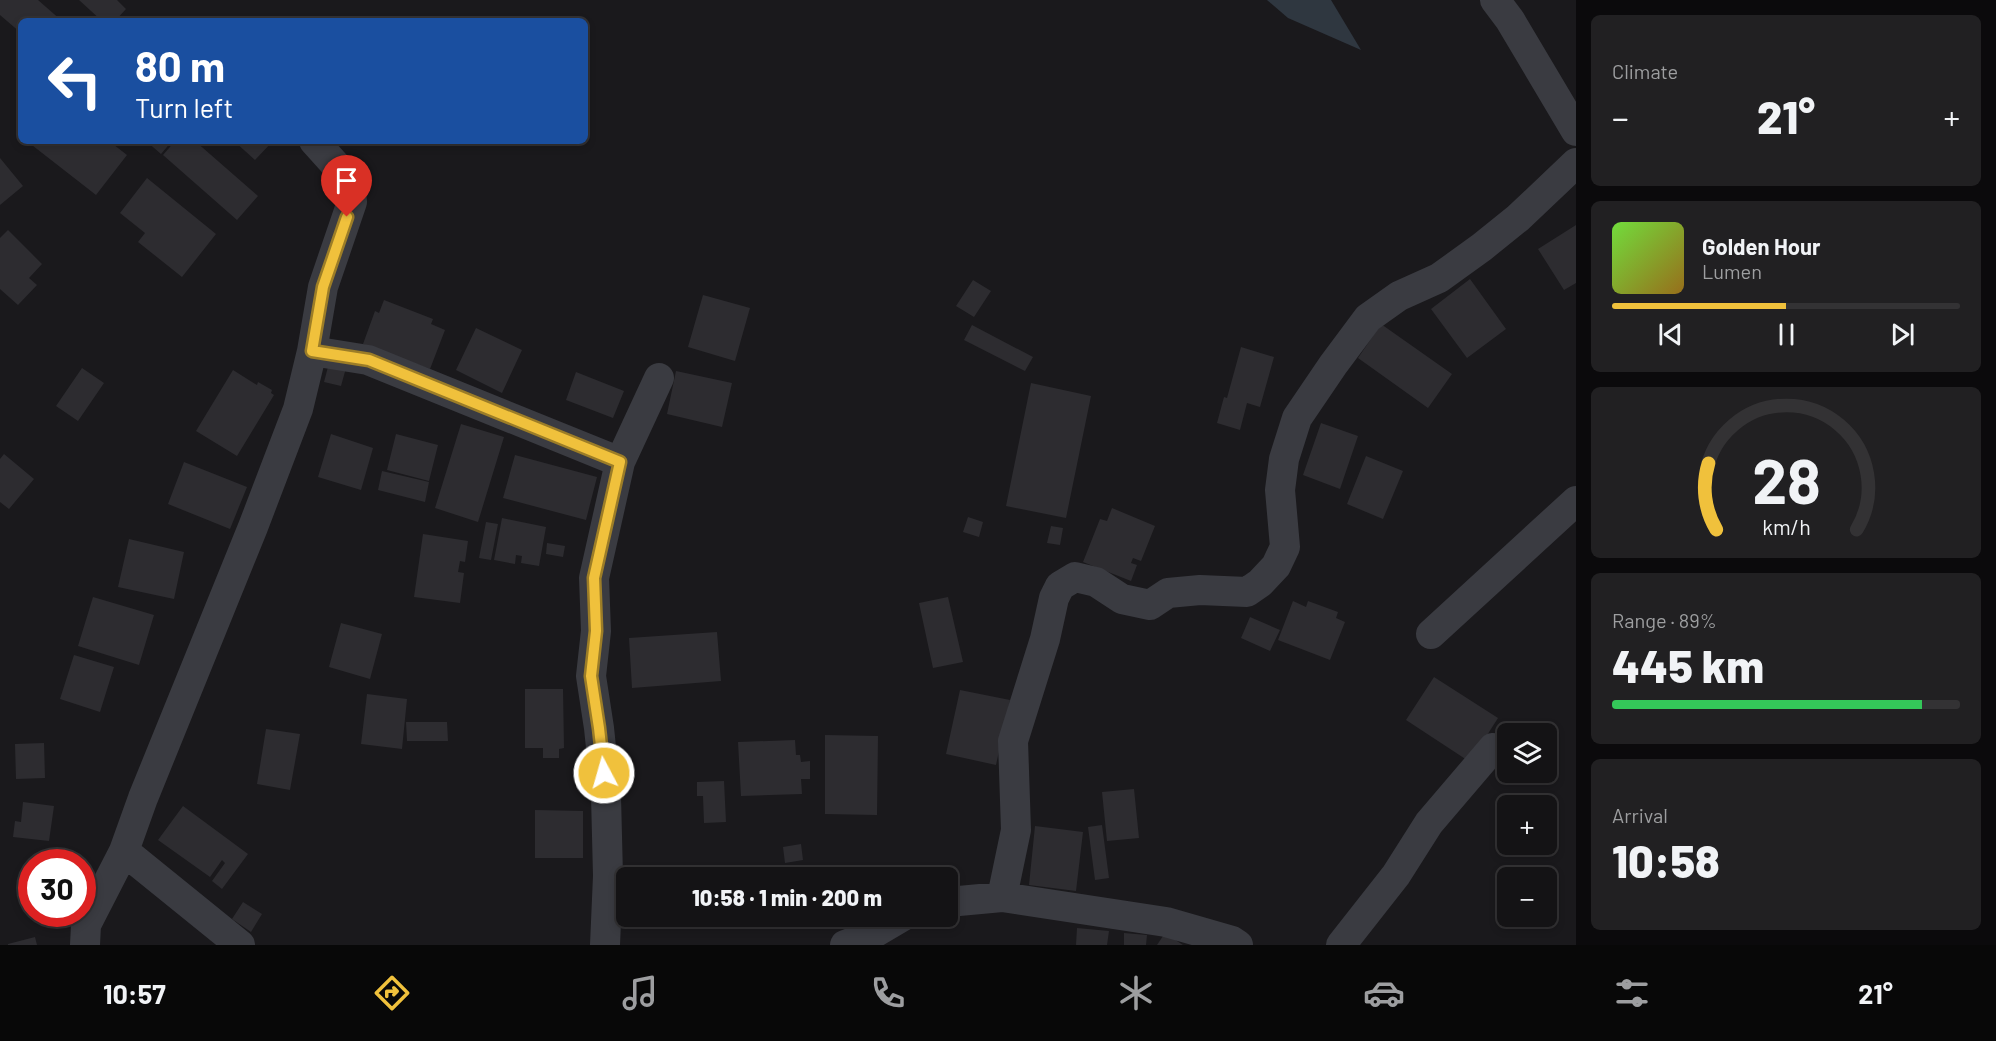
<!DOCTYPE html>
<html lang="en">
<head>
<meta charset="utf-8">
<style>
  :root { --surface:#141315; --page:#212022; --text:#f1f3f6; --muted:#9d9ea0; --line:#333234; --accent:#f0c13c }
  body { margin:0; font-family:Barlow,sans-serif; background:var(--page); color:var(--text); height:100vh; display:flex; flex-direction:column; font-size:22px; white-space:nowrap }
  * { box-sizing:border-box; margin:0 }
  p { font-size:20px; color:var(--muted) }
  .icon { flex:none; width:33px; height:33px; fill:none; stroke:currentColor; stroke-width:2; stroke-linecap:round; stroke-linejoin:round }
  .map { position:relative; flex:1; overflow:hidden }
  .side { display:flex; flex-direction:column; gap:15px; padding:15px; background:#0b0a0c; width:420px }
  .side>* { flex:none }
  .top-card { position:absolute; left:18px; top:18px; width:570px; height:126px; border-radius:9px; box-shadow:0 3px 9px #0003,0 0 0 2px var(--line); background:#1a4fa0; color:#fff; overflow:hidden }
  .controls { position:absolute; left:1497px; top:723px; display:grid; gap:12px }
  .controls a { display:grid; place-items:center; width:60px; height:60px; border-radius:9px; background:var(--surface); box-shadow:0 3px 9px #0003,0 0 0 2px var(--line); font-size:30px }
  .speed { position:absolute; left:18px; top:849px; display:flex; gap:12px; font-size:30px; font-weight:700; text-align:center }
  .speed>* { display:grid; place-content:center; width:78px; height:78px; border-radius:50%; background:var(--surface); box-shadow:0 3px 9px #0003,0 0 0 2px var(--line); line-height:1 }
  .speed .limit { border:9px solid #d22; background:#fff; color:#111 }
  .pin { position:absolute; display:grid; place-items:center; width:51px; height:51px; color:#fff; margin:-62px -26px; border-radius:50% 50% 50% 0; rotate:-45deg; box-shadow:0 0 6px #0007 }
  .pin .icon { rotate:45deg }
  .me { position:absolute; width:66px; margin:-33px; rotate:354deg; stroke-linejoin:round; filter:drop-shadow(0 0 4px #0008) }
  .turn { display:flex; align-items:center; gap:21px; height:126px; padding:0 18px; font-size:27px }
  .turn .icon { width:78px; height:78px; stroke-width:2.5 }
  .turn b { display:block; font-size:42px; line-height:51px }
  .big { font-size:45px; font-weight:800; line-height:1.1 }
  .side .card { flex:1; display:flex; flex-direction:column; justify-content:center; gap:9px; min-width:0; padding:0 21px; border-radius:9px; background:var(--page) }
  .side .dial { align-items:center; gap:0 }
  .dial svg { height:156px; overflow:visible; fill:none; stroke:var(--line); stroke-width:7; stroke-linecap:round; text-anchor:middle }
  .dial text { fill:var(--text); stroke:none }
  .song { display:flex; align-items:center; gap:18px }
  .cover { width:72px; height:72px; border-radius:9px; background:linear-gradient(135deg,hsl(100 70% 55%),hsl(40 70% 35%)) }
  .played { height:6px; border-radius:3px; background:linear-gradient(90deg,var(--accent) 50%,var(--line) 50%) }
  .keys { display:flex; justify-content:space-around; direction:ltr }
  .heat { display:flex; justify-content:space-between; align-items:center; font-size:33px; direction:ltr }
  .charge { height:9px; border-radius:4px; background:linear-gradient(90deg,#34c759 89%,var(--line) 0) }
  .trip { position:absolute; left:616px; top:867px; width:342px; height:60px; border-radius:9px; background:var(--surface); box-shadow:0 3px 9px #0003,0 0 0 2px var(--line); font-weight:800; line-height:60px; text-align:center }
  .tab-bar { display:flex; height:96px; justify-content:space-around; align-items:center; background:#080808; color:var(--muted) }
  .tab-bar .icon { width:42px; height:42px }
  .tab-bar .on { color:var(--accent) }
  .tab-bar b { font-size:27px; color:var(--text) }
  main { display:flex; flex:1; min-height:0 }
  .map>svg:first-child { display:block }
  .water { fill:#2f3740 }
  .building { fill:#2d2c30 }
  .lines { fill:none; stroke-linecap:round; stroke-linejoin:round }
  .minor { stroke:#3a3b41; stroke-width:30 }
  .route-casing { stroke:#9c7d27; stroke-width:15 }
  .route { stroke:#f0c13c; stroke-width:10 }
</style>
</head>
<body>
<main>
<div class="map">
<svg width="1576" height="945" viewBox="0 0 1576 945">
  <rect width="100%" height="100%" fill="#1a191c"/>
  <path class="water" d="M 1267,0 L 1331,0 L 1361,50 L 1288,18 Z"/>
  <path class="building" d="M 0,0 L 38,0 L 62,21 L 21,21 L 21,33 L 0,15 Z
    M 79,0 L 117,0 L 126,9 L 115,21 L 102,21 Z
    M 29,141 L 109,141 L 127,155 L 96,195 L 28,142 Z
    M 146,141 L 172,141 L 161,154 Z
    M 175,141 L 195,141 L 258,196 L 237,220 L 163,155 Z
    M 234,141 L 273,141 L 255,160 Z
    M 0,158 L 23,186 L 0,205 Z
    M 147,178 L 216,234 L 182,277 L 138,242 L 145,233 L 120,213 Z
    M 1576,225 L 1576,283 L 1564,290 L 1538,249 Z
    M 8,230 L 42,264 L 29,278 L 37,285 L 18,305 L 0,289 L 0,238 Z
    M 1470,279 L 1506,329 L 1467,358 L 1431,309 Z
    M 973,280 L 991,291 L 974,317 L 956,306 Z
    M 703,295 L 750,308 L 735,361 L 688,347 Z
    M 384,300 L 433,319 L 431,324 L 445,330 L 430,369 L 363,344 L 375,311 L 379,313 Z
    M 1381,324 L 1452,374 L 1428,408 L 1358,358 Z
    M 972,325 L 1033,357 L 1025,371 L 964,340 Z
    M 476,328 L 522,350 L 502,393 L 456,370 Z
    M 1241,347 L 1274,357 L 1260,407 L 1247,403 L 1240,430 L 1217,423 L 1224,397 L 1227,398 Z
    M 329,363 L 346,368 L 341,386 L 324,382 Z
    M 82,368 L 104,383 L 78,421 L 56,406 Z
    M 233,370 L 257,385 L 258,382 L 272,390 L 271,393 L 274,395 L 237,456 L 196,431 Z
    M 676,371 L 732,383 L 722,427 L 667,414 Z
    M 576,372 L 624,391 L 613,418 L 566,400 Z
    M 1031,383 L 1091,396 L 1066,518 L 1006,506 Z
    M 1321,423 L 1358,436 L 1340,489 L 1303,475 Z
    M 461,424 L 504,437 L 478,522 L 435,508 Z
    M 331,434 L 373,448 L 361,490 L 318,477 Z
    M 396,434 L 438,445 L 429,481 L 387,470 Z
    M 4,454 L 34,479 L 9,509 L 0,502 L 0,459 Z
    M 515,455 L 597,477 L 586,520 L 503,498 Z
    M 1366,456 L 1403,471 L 1383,519 L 1347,504 Z
    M 184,462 L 247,487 L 230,529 L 168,504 Z
    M 382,471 L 429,482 L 425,502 L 378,490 Z
    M 1112,508 L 1155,526 L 1141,561 L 1133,558 L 1131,563 L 1137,565 L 1131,581 L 1083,562 L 1100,519 L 1107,521 Z
    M 968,517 L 983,522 L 979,537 L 963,532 Z
    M 502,518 L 546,527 L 539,566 L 521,563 L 522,556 L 516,555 L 515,564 L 494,560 Z
    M 486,522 L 498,524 L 491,560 L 479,558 Z
    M 1051,526 L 1063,528 L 1060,545 L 1047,543 Z
    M 423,534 L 468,541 L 465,562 L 460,561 L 458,572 L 464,573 L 460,603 L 414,597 Z
    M 129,539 L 184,552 L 174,599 L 118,587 Z
    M 547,543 L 565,546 L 563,557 L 546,554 Z
    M 93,597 L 154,615 L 139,665 L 78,646 Z
    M 948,597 L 963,662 L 933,668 L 919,603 Z
    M 1293,601 L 1306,607 L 1308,601 L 1338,612 L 1336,618 L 1345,622 L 1330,660 L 1278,640 Z
    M 1250,617 L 1280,630 L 1270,651 L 1241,638 Z
    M 341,623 L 382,634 L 370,679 L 329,667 Z
    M 717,632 L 721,681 L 632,688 L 629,638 Z
    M 74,655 L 114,667 L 100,712 L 60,699 Z
    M 1434,677 L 1498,718 L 1470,762 L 1406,720 Z
    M 525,689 L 563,689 L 564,748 L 559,749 L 559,758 L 543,758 L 543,748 L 525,748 Z
    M 960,690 L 1010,700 L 996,765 L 946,754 Z
    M 367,694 L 407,699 L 402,749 L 361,744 Z
    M 406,722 L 447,722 L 448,741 L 407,741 Z
    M 266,729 L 300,734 L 290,790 L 257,784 Z
    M 825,735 L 878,736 L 877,815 L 825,814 Z
    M 795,740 L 796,755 L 800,755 L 801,762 L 810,761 L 810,779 L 801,779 L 802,794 L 741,796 L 738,742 Z
    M 44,743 L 45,778 L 16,779 L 15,744 Z
    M 724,781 L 726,822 L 704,823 L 703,796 L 697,796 L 697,782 Z
    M 1134,789 L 1139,838 L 1107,841 L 1102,792 Z
    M 23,802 L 54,806 L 49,841 L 13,837 L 15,821 L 21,822 Z
    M 183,806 L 248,854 L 222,889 L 212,881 L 225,863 L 222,860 L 210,877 L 158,840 Z
    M 535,810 L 583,811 L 583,858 L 535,858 Z
    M 1102,825 L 1109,878 L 1095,880 L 1088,827 Z
    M 1035,826 L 1083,832 L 1076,891 L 1029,885 Z
    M 801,844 L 803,860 L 785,863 L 783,847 Z
    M 761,865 L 802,866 L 802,878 L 761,878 Z
    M 243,902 L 262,914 L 251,932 L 232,919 Z
    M 761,916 L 802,916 L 802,924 L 761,924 Z
    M 1077,928 L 1109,931 L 1107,945 L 1076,945 Z
    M 1124,933 L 1147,935 L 1146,945 L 1124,945 Z
    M 1165,933 L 1183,945 L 1157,945 Z
    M 35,937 L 37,945 L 8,945 L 8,944 Z"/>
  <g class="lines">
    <path class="minor" d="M 1495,0 L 1510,20 L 1576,131
      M 312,351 L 368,360 L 620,462
      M 1431,634 L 1576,501
      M 124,851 L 240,945
      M 1002,897 L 1016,830 L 1013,741 L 1045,639 L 1054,598 L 1060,586 L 1075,577 L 1096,582 L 1122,599 L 1150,605 L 1168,593 L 1200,590 L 1247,592 L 1260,583 L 1276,566 L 1285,547 L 1280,490 L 1284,459 L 1297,418 L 1333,365 L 1368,318 L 1399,296 L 1439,278 L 1482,247 L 1518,218 L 1576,163
      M 948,902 L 1002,897 L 1166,922 L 1232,941 L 1238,945
      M 85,945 L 86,925 L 124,851 L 143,798 L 253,527 L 298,409 L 312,351 L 323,287 L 352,202 L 350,181 L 314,141
      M 605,945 L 608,876 L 606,796 L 599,728 L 591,676 L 596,631 L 594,578 L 620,462 L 659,378
      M 845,945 L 871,935 L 903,916
      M 1341,945 L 1396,875 L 1429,823 L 1493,748"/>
  </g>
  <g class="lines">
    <defs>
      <path id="route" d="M 347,217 L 323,287 L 312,351 L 369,360 L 620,462 L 594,578 L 596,631 L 591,676 L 599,728 L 604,773"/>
    </defs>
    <use href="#route" class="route-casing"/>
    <use href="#route" class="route"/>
  </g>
</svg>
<div class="controls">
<a><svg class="icon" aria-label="layers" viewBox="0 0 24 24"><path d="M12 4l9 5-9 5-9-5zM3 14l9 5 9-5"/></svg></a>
<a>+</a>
<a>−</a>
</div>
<div class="speed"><div class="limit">30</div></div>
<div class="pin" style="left:347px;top:217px;background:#d93025"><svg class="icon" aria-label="arrive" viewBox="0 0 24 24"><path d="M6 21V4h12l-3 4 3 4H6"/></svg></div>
<svg class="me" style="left:604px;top:773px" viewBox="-20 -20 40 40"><circle r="17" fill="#f0c13c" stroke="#fff" stroke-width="3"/><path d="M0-11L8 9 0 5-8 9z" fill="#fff"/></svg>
<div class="trip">10:58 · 1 min · 200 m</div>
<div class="top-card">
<div class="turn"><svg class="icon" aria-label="left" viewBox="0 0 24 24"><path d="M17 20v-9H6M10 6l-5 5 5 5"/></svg><div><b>80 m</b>Turn left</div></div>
</div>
</div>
<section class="side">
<div class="card"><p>Climate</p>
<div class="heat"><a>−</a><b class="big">21°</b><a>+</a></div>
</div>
<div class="card">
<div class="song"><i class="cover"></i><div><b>Golden Hour</b><p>Lumen</p></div></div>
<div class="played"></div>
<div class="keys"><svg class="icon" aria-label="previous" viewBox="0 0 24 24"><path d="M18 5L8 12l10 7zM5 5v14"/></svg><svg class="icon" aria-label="pause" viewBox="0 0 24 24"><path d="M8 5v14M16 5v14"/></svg><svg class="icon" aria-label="next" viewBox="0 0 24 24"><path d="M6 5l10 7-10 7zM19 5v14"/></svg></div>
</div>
<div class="card dial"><svg viewBox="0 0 100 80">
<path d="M14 69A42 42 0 1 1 86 69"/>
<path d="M14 69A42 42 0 0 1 10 35" stroke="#f0c13c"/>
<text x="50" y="56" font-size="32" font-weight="700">28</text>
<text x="50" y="72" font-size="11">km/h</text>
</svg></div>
<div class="card"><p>Range · 89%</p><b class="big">445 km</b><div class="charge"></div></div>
<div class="card"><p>Arrival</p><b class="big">10:58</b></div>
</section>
</main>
<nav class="tab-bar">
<b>10:57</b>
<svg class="icon on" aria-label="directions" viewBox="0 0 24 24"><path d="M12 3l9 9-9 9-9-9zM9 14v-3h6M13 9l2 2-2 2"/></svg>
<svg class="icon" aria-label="music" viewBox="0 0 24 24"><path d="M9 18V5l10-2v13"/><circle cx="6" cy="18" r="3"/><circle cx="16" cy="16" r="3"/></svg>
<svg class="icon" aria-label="phone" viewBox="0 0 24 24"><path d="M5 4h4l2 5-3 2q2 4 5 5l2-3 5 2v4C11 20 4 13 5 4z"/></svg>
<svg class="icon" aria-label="climate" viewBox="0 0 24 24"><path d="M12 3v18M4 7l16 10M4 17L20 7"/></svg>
<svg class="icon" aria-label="car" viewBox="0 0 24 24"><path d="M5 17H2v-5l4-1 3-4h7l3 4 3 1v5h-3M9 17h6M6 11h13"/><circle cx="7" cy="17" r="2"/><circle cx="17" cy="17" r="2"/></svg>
<svg class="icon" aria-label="filters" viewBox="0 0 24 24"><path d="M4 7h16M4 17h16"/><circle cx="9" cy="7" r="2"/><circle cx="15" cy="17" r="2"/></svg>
<b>21°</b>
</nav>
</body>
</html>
